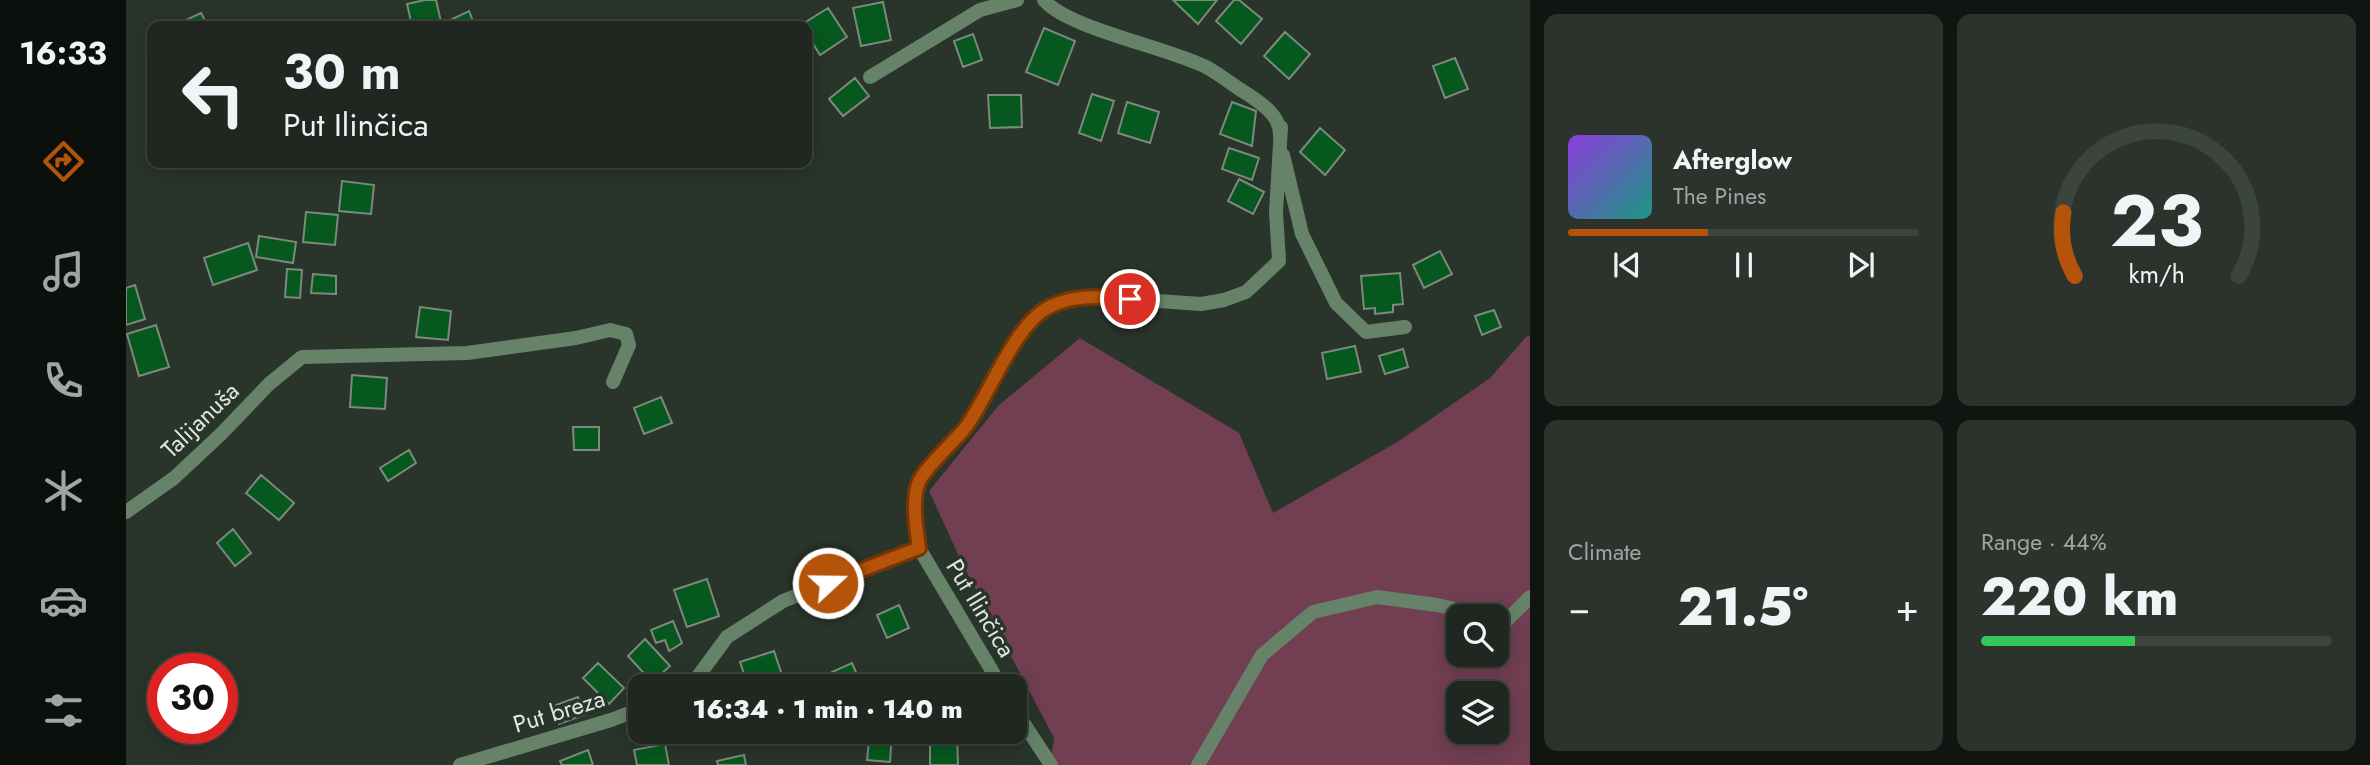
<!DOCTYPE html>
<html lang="en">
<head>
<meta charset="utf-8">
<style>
  :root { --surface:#1f2720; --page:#2c332d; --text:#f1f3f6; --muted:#a1a5a5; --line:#3c443e; --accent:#b45309 }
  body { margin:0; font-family:Jost,sans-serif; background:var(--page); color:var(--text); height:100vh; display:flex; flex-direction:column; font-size:26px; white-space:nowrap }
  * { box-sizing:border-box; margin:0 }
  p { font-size:23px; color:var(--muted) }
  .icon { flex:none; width:38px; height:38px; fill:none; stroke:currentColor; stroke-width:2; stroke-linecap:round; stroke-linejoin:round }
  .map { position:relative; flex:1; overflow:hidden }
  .sheet { display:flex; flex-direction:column; gap:14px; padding:14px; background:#111512; width:840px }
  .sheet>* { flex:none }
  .top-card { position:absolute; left:21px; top:21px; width:665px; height:147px; border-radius:14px; box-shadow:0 4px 18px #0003,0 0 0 2px var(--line); background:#1f2720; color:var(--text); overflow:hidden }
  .buttons { position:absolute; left:1320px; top:604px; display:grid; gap:14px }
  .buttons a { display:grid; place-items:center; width:63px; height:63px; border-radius:14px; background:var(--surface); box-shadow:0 4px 18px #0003,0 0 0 2px var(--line); font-size:35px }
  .speed { position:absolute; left:21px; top:653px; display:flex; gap:14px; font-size:35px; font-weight:700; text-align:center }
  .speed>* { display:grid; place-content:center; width:91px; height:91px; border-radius:50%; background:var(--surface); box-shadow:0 4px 18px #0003,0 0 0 2px var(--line); line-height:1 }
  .speed .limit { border:10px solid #d22; background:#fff; color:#111 }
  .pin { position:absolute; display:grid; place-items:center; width:60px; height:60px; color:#fff; margin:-30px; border:4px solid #fff; border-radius:50%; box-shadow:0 2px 7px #0007 }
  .me { position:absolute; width:77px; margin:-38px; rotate:69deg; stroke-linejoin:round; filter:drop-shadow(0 0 5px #0008) }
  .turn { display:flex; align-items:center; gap:24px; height:147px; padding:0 21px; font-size:32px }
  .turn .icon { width:91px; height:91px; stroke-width:2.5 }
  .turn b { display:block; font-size:49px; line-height:60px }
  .big { font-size:52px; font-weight:800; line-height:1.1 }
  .sheet .widget { flex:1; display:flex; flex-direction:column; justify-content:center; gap:10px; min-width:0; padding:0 24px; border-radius:14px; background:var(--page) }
  .sheet .dial { align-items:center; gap:0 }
  .dial svg { height:182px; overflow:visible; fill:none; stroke:var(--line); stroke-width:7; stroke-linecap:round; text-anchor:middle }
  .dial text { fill:var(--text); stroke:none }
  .song { display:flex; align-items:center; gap:21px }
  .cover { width:84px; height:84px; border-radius:10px; background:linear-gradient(135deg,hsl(270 70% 55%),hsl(170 70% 35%)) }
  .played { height:7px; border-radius:4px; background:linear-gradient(90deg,var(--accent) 40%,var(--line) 40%) }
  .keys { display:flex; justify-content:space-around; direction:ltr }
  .heat { display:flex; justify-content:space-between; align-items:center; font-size:38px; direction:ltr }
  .charge { height:10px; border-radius:5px; background:linear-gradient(90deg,#34c759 44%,var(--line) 0) }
  .sheet .tiles { flex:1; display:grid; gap:14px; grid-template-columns:repeat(2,1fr) }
  .trip { position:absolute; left:502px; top:674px; width:399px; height:70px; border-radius:14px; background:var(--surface); box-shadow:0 4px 18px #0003,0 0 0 2px var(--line); font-weight:800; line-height:70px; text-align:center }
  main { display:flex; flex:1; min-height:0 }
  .menu { display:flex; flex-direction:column; width:126px; justify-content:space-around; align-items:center; background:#0c100d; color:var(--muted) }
  .menu .icon { width:49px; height:49px }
  .menu .current { color:var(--accent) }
  .menu b { font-size:32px; color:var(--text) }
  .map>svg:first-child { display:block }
  .green { fill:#713e52; fill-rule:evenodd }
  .building { fill:#07581f; stroke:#7c897c; stroke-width:2 }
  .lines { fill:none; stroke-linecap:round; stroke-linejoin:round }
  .minor { stroke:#668369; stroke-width:14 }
  .route-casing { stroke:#753606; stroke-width:18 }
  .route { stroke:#b45309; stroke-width:12 }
  .labels { text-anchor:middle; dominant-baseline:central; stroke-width:7; stroke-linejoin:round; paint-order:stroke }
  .street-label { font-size:24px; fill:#e0e7e1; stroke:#29342a }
</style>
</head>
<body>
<main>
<nav class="menu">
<b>16:33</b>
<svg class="icon current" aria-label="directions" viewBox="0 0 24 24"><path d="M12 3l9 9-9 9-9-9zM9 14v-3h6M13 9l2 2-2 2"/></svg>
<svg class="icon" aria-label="music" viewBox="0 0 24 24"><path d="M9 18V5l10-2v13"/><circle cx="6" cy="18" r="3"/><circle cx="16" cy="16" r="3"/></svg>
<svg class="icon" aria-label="phone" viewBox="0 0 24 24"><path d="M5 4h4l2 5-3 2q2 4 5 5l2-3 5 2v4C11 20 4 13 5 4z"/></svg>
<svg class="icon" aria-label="climate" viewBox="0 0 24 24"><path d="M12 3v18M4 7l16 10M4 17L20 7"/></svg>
<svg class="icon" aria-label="car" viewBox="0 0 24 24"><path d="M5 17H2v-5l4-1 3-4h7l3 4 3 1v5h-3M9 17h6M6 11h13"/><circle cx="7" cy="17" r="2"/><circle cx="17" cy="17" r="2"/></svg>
<svg class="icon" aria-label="filters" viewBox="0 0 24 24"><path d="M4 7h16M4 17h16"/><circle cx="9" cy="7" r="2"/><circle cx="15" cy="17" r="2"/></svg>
</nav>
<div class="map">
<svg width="1404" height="765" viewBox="0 0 1404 765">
  <rect width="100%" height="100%" fill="#29342a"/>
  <path class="green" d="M 1404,336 L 1404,765 L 924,765 L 928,738 L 836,563 L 803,491 L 873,405 L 954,338 L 1113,433 L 1147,513 L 1273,441 L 1364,378 L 1400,337 ZM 1332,616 L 1370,616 L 1370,654 L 1332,654 ZM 1332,693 L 1370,693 L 1370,732 L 1332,732 Z"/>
  <path class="building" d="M 299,0 L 310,0 L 316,26 L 286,26 L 281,4 Z
    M 1047,0 L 1091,0 L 1072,24 Z
    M 1108,0 L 1113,0 L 1136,19 L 1115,44 L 1090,21 Z
    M 757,2 L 765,40 L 735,46 L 727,8 Z
    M 702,8 L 721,37 L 694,55 L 681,34 L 681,26 L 675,25 Z
    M 343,11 L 349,26 L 322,26 L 320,22 Z
    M 75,13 L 82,26 L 54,26 L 53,23 Z
    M 918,28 L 949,41 L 932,85 L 900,72 Z
    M 1159,32 L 1184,54 L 1163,79 L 1138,56 Z
    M 847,34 L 856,60 L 837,67 L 828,41 Z
    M 1329,58 L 1342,89 L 1319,98 L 1307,66 Z
    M 729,78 L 743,96 L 717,116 L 703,99 Z
    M 966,94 L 988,101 L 975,141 L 953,133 Z
    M 862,95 L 895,95 L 896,127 L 864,128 Z
    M 1001,102 L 1033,112 L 1024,143 L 992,133 Z
    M 1106,102 L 1130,111 L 1126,146 L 1094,134 Z
    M 1194,128 L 1219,150 L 1199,175 L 1174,152 Z
    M 1103,148 L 1133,158 L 1126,180 L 1096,169 Z
    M 1113,179 L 1138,192 L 1127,214 L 1102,201 Z
    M 216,181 L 248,185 L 245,214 L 213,211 Z
    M 180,212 L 212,215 L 209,245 L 177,242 Z
    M 133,236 L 170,242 L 167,263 L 130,257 Z
    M 122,243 L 131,270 L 87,285 L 78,258 Z
    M 1314,251 L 1326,274 L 1298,288 L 1287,265 Z
    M 161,269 L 176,270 L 174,298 L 159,297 Z
    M 1274,273 L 1277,304 L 1267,305 L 1267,312 L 1249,314 L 1249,308 L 1238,309 L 1235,276 Z
    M 187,274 L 210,276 L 210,294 L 185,293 Z
    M 9,285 L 19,319 L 0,325 L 0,288 Z
    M 294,307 L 325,311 L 322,340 L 290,337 Z
    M 1368,310 L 1375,327 L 1356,335 L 1349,316 Z
    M 30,325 L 43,367 L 13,376 L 1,334 Z
    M 1229,346 L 1235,372 L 1201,379 L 1196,353 Z
    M 1277,349 L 1282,367 L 1259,374 L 1253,356 Z
    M 226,375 L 261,378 L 259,409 L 224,407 Z
    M 535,397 L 546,423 L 518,434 L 508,408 Z
    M 447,427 L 473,427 L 473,450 L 448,450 Z
    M 283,450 L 290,463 L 262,481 L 254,468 Z
    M 135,475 L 168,503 L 153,520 L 120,493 Z
    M 107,529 L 125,553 L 109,566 L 91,543 Z
    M 581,579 L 593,616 L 561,627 L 548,590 Z
    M 773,605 L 783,628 L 761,638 L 751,615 Z
    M 547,621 L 556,643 L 543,651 L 539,640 L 530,643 L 525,630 Z
    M 519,639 L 544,666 L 526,682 L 502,656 Z
    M 648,651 L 657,678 L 634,686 L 622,686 L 614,662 Z
    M 472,663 L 498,688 L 483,704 L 457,678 Z
    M 726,663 L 736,686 L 712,686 L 706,672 Z
    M 452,697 L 458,715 L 433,724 L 427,706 Z
    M 642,732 L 671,732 L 672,739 L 645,744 Z
    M 744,732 L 766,732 L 764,762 L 741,760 Z
    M 831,737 L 832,765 L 804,765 L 804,738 Z
    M 539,744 L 543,765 L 511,765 L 508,750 Z
    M 462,750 L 467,765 L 436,765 L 434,761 Z
    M 618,755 L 620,765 L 592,765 L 591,761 Z"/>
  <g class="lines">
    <path class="minor" d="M 918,0 C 940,28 1044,48 1082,68 C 1096,76 1109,87 1123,95 C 1137,105 1155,116 1154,136
      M 744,77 L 854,10 L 891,0
      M 1157,155 L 1176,234 L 1210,303 L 1240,332 L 1279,327
      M 0,512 L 48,478 L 95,434 L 143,384 L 176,357 L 341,353 L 450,338 L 484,330 L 500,334 L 503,345 L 487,382
      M 1370,618 L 1381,620 L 1404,597
      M 565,686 L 601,637 L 657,601 L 793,548
      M 875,686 L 793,548 L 788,506 L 793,481 L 841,426 L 869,373 L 903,324 L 923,306 L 961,296 L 1075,304 L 1098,300 L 1120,292 L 1153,261 L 1150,212 L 1155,127
      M 889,710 L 925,765
      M 334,765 L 485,720 L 514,709
      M 1072,765 L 1136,655 L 1187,612 L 1251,597 L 1311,605 L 1360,616"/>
  </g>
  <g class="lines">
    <defs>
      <path id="route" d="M 702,583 L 793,548 C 790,526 786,505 792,484 C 797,469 829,441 840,427 C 863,396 889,322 925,306 C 950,294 977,297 1004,299"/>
    </defs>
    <use href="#route" class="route-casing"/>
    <use href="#route" class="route"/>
  </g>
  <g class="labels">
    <g class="street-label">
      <text transform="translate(74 420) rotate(-44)">Talijanuša</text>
      <text transform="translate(855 608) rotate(59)">Put Ilinčica</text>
      <text transform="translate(433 711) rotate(-17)">Put breza</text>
    </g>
  </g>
</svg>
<div class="buttons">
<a><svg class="icon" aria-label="search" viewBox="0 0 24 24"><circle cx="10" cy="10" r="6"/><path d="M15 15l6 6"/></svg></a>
<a><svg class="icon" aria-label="layers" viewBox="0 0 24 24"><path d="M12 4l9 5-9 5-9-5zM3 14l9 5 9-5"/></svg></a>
</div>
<div class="speed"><div class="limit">30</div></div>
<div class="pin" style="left:1004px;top:299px;background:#d93025"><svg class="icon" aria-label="arrive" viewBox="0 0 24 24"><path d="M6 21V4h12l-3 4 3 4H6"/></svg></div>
<svg class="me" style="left:702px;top:583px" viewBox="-20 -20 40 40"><circle r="17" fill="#b45309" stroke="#fff" stroke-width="3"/><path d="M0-11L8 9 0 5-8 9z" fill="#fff"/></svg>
<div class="trip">16:34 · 1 min · 140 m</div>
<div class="top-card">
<div class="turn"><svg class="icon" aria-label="left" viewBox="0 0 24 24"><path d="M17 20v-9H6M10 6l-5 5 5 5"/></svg><div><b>30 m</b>Put Ilinčica</div></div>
</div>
</div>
<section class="sheet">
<div class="tiles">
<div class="widget">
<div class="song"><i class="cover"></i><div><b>Afterglow</b><p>The Pines</p></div></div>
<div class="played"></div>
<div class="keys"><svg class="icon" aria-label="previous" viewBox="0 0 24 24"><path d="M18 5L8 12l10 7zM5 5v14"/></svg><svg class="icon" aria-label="pause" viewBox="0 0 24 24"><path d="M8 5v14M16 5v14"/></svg><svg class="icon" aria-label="next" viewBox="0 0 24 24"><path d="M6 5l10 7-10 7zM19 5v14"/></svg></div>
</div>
<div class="widget dial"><svg viewBox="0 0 100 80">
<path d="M14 69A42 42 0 1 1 86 69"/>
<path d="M14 69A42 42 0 0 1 9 41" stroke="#b45309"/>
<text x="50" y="56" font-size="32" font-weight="700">23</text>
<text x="50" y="72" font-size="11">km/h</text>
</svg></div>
<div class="widget"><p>Climate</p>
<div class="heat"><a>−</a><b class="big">21.5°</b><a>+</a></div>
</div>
<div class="widget"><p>Range · 44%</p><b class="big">220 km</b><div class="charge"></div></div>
</div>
</section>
</main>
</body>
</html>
